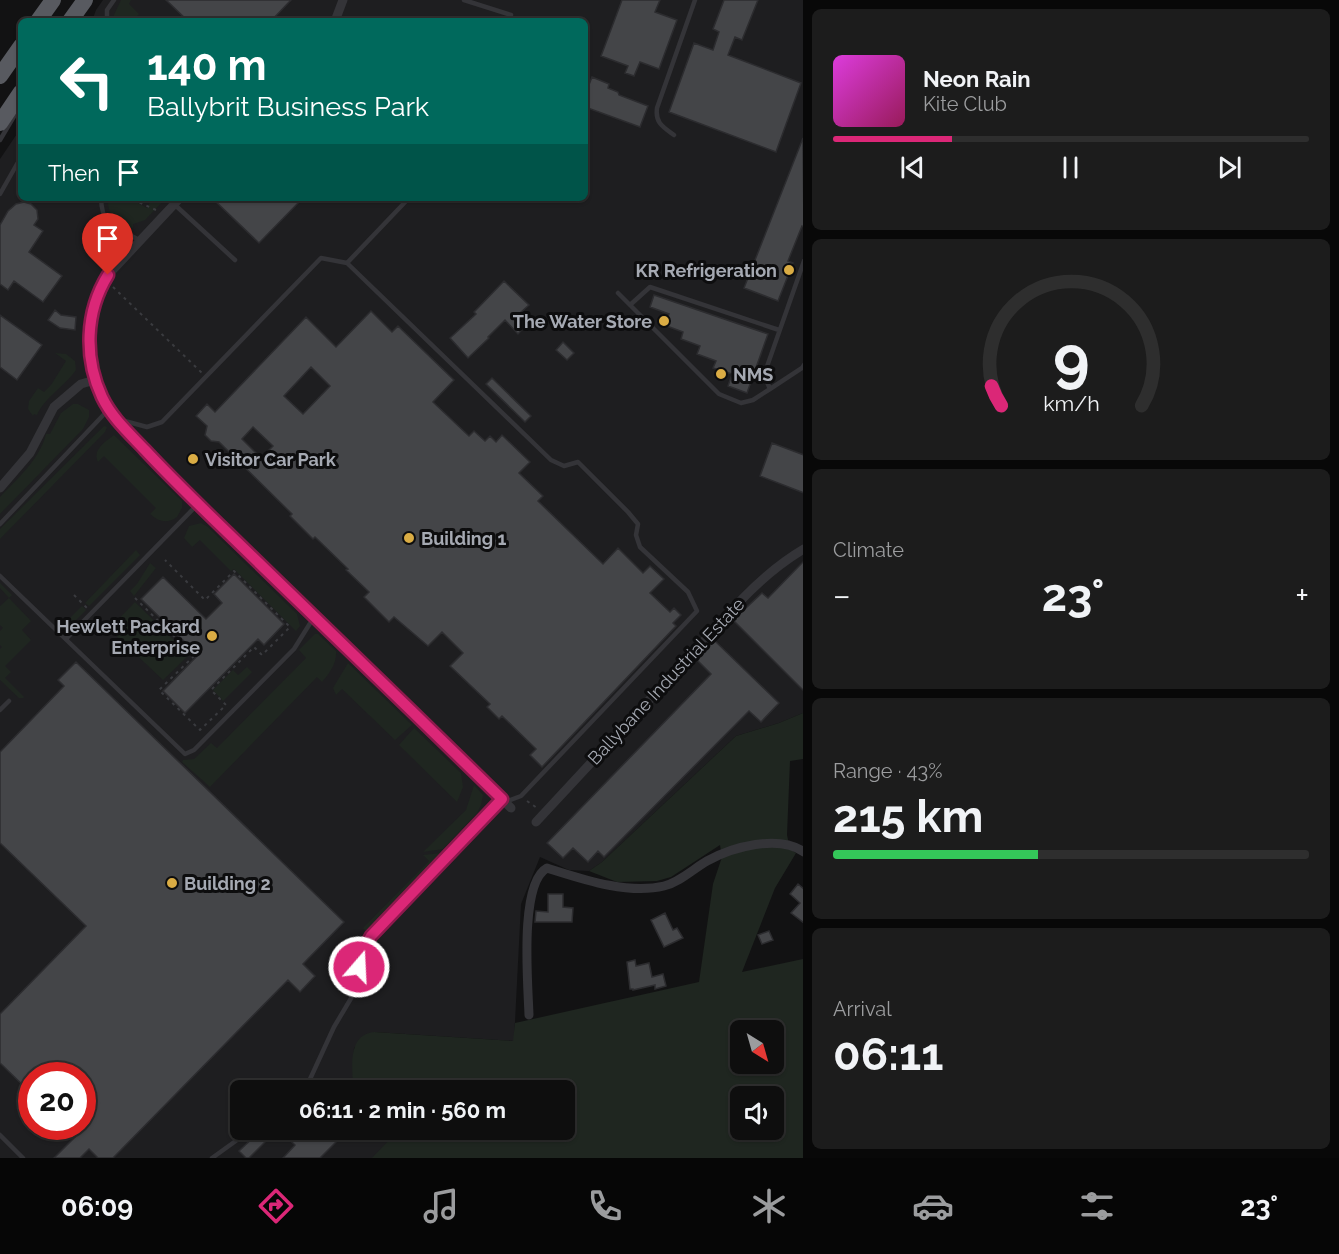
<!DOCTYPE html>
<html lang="en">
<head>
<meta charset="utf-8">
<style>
  :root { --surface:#0e0e0e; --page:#1c1c1c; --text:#f1f3f6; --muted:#9b9c9e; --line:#2e2e2e; --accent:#db2777 }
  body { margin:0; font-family:Raleway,sans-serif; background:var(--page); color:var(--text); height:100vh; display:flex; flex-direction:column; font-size:22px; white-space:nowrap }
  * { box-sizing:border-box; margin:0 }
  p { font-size:20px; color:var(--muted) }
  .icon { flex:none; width:33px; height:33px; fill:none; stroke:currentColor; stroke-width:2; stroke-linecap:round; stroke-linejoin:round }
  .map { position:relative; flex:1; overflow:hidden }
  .side { display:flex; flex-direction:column; gap:9px; padding:9px; background:#080808; width:536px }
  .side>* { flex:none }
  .hud { position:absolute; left:18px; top:18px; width:570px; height:183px; border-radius:9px; box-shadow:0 2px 4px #0004,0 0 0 2px var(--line); background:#00695c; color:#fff; overflow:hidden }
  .needle { width:39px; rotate:143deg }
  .tools { position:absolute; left:730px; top:1020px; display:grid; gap:12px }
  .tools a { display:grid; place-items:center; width:54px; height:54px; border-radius:9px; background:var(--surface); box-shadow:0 2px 4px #0004,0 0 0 2px var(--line); font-size:30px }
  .speed { position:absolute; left:18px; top:1062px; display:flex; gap:12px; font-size:30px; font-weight:700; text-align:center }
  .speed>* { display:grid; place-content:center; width:78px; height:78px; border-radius:50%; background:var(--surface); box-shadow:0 2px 4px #0004,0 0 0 2px var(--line); line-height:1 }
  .speed .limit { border:9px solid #d22; background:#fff; color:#111 }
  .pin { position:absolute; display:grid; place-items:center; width:51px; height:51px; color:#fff; margin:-62px -26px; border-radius:50% 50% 50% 0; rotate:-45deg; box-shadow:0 0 6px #0007 }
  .pin .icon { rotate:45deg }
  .me { position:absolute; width:66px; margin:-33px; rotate:19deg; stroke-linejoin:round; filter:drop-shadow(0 0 4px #0008) }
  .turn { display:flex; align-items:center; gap:21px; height:126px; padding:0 30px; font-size:27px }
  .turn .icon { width:78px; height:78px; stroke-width:2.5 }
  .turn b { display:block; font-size:42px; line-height:51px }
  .then { display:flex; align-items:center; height:57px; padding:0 30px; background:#0003; gap:12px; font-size:22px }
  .big { font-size:45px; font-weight:700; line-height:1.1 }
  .side .card { flex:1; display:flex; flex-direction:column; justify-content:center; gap:9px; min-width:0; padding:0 21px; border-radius:9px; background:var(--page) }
  .side .dial { align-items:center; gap:0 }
  .dial svg { height:156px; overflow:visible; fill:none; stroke:var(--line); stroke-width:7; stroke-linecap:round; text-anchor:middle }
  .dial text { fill:var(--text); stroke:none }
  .song { display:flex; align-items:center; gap:18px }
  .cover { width:72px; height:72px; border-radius:9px; background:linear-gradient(135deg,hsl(300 70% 55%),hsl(330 70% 35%)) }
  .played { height:6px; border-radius:3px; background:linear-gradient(90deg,var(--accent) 25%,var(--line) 25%) }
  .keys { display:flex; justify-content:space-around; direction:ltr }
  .heat { display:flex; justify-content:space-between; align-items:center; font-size:33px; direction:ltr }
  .charge { height:9px; border-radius:4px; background:linear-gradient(90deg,#34c759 43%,var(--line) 0) }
  .trip { position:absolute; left:230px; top:1080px; width:345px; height:60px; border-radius:9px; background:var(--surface); box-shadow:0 2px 4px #0004,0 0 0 2px var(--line); font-weight:700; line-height:60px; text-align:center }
  .menu { display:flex; height:96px; justify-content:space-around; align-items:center; background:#060606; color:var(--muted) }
  .menu .icon { width:42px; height:42px }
  .menu .on { color:var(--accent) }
  .menu b { font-size:27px; color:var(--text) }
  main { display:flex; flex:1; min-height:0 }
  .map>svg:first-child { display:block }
  .built { fill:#1e1e20; fill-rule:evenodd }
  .green { fill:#1f2620; fill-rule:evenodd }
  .building { fill:#444548; stroke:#2c2c2f; stroke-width:1.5; fill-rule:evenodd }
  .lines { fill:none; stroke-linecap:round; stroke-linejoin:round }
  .path { stroke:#3a3b3f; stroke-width:2; stroke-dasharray:3 4.5; stroke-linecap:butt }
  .service { stroke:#343438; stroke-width:4.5 }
  .minor { stroke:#343438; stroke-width:9 }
  .trunk { stroke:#585a60; stroke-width:16 }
  .route-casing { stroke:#8e194d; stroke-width:15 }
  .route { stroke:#db2777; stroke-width:10 }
  .poi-dot { fill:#daac44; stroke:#0d0d0e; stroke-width:2 }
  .labels { text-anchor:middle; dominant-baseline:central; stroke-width:6; stroke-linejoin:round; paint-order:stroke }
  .poi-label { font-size:18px; font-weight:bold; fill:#a5a9b2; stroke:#0d0d0e; text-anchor:start }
  .street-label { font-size:18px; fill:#a5a9b2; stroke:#0d0d0e }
</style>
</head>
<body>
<main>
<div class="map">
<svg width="804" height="1158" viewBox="0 0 804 1158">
  <rect width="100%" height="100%" fill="#121213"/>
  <path class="built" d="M 103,0 L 803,0 L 803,713 L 779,723 L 736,736 L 602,862 L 589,871 L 569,870 L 540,857 L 521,904 L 514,1041 L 374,1032 L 354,1048 L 353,1090 L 240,1090 L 240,1130 L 429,1130 L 428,1158 L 0,1158 L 0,159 L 21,128 L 21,198 L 585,198 L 585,21 L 92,21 L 96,10 ZM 32,1076 L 82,1076 L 82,1126 L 32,1126 Z"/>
  <path class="green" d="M 121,0 L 131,0 L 129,4 L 139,14 L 135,18 L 132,16 L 127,21 L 114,21 L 114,15 Z
    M 108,198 L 129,198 L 147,208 L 152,198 L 166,198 L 145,220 L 133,224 L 133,228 C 116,225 107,215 108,198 Z
    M 55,353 L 66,354 L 75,361 L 76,370 C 65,386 45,397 37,415 L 34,414 L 33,416 L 28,409 L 29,401 L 38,388 L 44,392 L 51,385 L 66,361 Z
    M 73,404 L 78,404 L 89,410 L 89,417 L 83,429 L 0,514 L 0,497 C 17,479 40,459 46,434 L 50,434 L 61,413 Z
    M 104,426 L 107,427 L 105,432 L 0,539 L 0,529 Z
    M 114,435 L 182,501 L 182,508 L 177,517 C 167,524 159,522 150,514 L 156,508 L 104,456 L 98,462 C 92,450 105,442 114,435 Z
    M 201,523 L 208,527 L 297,614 L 300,626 L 296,631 L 234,569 L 231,571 L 200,540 L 192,547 L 184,538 L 189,526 Z
    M 136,550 L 140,555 L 89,606 L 85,603 Z
    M 150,563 L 156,568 L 134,596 L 130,591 L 137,584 Z
    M 0,583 L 12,595 L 9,598 L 31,621 L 22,630 L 31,640 L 5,666 L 11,672 L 5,678 L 24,697 L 23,698 L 19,698 L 0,680 L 0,649 L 2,647 L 0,645 L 0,631 L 3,628 L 0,625 L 0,606 L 9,598 L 0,588 Z
    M 135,602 L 189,655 L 163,680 L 109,629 Z
    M 82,606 L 86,610 L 68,628 L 62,628 L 56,622 L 59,619 L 65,623 Z
    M 315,634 L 318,634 L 336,651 C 337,663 330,673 322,682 L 317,677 L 210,787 L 182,762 L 183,760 L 194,759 L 211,743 L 217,748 L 306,658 L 299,650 Z
    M 348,663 L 412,725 L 395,740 L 342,689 L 336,695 L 333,688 Z
    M 247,667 L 252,672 L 223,701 L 213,690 L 233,670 L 238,675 Z
    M 803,713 L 803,759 L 790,761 L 787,835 L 790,849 L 796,853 L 775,888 L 742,972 L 803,959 L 803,1158 L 372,1158 L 392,1137 L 385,1130 L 564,1130 L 564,1090 L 353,1090 C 353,1070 346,1035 374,1032 L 513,1041 L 515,1023 L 699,982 L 713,884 L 722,857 L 720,845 L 671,877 L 657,881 L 617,882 L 589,871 L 602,862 L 736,736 L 779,723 ZM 741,1030 L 774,1030 L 774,1064 L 741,1064 ZM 741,1096 L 774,1096 L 774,1130 L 741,1130 Z
    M 414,728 L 461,773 L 463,787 L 457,802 L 399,745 Z
    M 474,785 L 483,795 L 481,805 L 477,813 L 443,849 L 423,852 L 466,810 Z
    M 442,853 L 444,854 L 367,932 L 363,928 L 429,861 L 423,855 Z"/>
  <path class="building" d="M 166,0 L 291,0 L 271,21 L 188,21 Z
    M 622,0 L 660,0 L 655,12 L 677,20 L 659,69 L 640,62 L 634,76 L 625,73 L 628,66 L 601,56 Z
    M 724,0 L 758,0 L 742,40 L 735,37 L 728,55 L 801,83 L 776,152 L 669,112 L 694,43 L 713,50 L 719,32 L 713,29 Z
    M 592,77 L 609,84 L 608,88 L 618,92 L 619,95 L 648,106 L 640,127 L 585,107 L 585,95 Z
    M 803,138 L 804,227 L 802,226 L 788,261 L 793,263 L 778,301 L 744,288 Z
    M 212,198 L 303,198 L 259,243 Z
    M 24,202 L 31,204 L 37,210 L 38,219 L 34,225 L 43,231 L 29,252 L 62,276 L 43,302 L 14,281 L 8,290 L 0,284 L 0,225 L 8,211 L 16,204 Z
    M 504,281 L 529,305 L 520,313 L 529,322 L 518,334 L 505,320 L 488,337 L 489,338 L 468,358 L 450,338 L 476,314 L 474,312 Z
    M 654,295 L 768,334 L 747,393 L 728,386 L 732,374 L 713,368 L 716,361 L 697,354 L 700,346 L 681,339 L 683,332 L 664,325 L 669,314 L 650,307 Z
    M 55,310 L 61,315 L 76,317 L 75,330 L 60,328 L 48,320 Z
    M 371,311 L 392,332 L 398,326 L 454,380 L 433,402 L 469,436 L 474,431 L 485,441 L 490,436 L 496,442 L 502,435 L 530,462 L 519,473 L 543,496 L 538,501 L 603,564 L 618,548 L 643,573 L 650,566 L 664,579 L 650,593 L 670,612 L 674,608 L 681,615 L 673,623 L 676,626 L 542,767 L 530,755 L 536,749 L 502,716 L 499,719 L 487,707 L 490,704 L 450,666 L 463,653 L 442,632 L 428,646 L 394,617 L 389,622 L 364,597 L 369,592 L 346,570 L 348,569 L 315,537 L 313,539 L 290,516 L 292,514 L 219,442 L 211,441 L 205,435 L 207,426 L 196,416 L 207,404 L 215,412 L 306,317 L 336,347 ZM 311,367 L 330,386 L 303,414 L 284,396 ZM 253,427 L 273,446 L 261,458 L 242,439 Z
    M 0,315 L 42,345 L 17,380 L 0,367 Z
    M 563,342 L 574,353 L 567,360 L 556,350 Z
    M 492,378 L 531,416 L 525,422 L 486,384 Z
    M 772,443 L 804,455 L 804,493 L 760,476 Z
    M 804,561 L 804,691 L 733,620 L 762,593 L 768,598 Z
    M 234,574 L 284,624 L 264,645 L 258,639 L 185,713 L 163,691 L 198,655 L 141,599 L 163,577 L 206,619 L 222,603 L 214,594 Z
    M 714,640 L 779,703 L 761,722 L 749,711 L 604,857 L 598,851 L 588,862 L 573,848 L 563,858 L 547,843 L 711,674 L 696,659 Z
    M 76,662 L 344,922 L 303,964 L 315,976 L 300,992 L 288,980 L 113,1158 L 98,1158 L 89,1149 L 80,1158 L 54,1158 L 75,1137 L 65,1126 L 82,1126 L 82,1076 L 32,1076 L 32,1094 L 0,1063 L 0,1014 L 86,926 L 0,843 L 0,752 L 64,686 L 58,680 Z
    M 798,884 L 804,889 L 804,923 L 791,913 L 800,903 L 790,894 Z
    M 548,894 L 563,894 L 563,907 L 573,908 L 572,922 L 535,922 L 536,911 L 548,912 Z
    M 665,913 L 673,930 L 677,928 L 683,938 L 664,947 L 651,920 Z
    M 769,931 L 773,940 L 762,944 L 758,935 Z
    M 635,960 L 636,966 L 649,963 L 652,977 L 663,974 L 666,986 L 655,989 L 655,985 L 633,990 L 633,989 L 630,989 L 627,962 Z
    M 261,1130 L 277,1130 L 249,1158 L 246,1158 L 239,1151 Z
    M 279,1130 L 348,1130 L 320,1158 L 283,1158 L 295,1145 Z"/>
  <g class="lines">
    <path class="path" d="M 134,198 L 136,201 L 156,210
      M 113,287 L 202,373
      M 74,595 L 87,608
      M 135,598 L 194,656 L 159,690 L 200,730 L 226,705 L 211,690 L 254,647 L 262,655 L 290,627 L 234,571 L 205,600 L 165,560
      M 96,617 L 107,627
      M 527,801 L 537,808"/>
    <path class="service" d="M 464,0 L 511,15
      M 107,21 L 107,10 L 114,0
      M 674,135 C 663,127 655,123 657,108 L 695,0
      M 0,140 L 16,113
      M 0,194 L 21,157
      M 101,198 C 102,229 116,227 139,240
      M 174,204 L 235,260
      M 804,261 L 764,375 L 770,389 L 802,368 L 804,365
      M 347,263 L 409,198
      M 618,293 L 719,394 L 741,403 L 753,400 L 770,389
      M 630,305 L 650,287 L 779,330
      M 121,420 L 147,427 L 162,422 L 321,258 L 347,263 L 551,460 L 564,466 L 578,462 L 628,512 L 638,524 L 636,535 L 640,547 L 688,592 L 697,611 L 521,796 L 505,802
      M 0,524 L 109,409
      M 0,576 L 185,754 L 194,750 L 294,649 L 314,617
      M 66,639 L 198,504
      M 0,710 L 9,701
      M 305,1090 L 334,1027 L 353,995 L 358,981 L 361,954 L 371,936 L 502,799
      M 0,1135 L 23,1158
      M 212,1158 L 251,1130"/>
    <path class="minor" d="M 335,21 L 343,0
      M 180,198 L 108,275 L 94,305 L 91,321 L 90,354 L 95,380 L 103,398 L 119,422 L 181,487 L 511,808
      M 0,488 L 30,453 L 54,407 L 81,384 L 95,380
      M 536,822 L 718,626 C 743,596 770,569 804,549
      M 529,1015 C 528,984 519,883 547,868 C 582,879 628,895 664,886 C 680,882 693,869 707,861 C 732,847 779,834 804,852"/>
    <path class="trunk" d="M 38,21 L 53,0
      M 70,21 L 85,0
      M 0,76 L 21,46
      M 0,123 L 21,92"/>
  </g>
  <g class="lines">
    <defs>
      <path id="route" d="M 108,275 C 85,312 84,358 102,397 C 112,418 129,433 145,450 C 172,479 200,506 228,533 C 320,622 411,710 502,799 L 371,936 L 361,954 L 359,967"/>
    </defs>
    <use href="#route" class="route-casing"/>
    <use href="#route" class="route"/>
  </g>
  <g class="poi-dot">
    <circle cx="789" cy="270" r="6"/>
    <circle cx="664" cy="321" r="6"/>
    <circle cx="721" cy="374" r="6"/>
    <circle cx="193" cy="459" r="6"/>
    <circle cx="409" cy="538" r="6"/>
    <circle cx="212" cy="636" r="6"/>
    <circle cx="172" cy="883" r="6"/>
  </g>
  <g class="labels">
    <g class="poi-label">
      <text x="777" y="270" text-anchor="end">KR Refrigeration</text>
      <text x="652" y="321" text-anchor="end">The Water Store</text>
      <text x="733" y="374">NMS</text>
      <text x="205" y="459">Visitor Car Park</text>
      <text x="421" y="538">Building 1</text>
      <text x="200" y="626" text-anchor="end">Hewlett Packard<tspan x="200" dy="21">Enterprise</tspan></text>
      <text x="184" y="883">Building 2</text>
    </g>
    <g class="street-label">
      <text transform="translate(666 681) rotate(-47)">Ballybane Industrial Estate</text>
    </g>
  </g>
</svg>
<div class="tools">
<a><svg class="needle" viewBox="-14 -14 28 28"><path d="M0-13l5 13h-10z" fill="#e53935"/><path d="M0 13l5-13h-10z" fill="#9b9c9e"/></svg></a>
<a><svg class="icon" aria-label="sound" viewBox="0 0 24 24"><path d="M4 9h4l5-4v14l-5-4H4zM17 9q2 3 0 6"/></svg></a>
</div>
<div class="speed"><div class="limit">20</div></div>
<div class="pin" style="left:108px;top:275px;background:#d93025"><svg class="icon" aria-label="arrive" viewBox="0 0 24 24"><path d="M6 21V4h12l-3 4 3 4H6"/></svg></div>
<svg class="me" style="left:359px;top:967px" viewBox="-20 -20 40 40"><circle r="17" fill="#db2777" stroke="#fff" stroke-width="3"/><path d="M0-11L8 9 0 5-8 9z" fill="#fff"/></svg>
<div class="trip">06:11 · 2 min · 560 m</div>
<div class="hud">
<div class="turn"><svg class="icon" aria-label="left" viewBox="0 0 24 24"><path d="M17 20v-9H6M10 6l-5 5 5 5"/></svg><div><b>140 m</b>Ballybrit Business Park</div></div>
<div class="then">Then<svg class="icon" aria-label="arrive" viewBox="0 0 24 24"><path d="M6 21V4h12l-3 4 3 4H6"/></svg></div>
</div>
</div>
<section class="side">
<div class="card">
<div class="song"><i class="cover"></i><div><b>Neon Rain</b><p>Kite Club</p></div></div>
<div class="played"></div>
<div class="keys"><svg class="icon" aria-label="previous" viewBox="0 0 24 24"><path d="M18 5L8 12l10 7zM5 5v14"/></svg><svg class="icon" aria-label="pause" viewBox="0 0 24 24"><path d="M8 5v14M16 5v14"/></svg><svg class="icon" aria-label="next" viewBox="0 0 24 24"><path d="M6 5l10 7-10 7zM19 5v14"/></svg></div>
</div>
<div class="card dial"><svg viewBox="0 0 100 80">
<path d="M14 69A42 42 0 1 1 86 69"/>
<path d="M14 69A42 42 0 0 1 9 59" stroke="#db2777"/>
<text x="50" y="56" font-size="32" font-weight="700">9</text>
<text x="50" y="72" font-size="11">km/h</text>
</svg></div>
<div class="card"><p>Climate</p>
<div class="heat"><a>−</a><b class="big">23°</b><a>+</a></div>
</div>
<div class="card"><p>Range · 43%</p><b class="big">215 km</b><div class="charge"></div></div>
<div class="card"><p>Arrival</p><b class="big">06:11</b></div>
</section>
</main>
<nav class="menu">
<b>06:09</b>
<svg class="icon on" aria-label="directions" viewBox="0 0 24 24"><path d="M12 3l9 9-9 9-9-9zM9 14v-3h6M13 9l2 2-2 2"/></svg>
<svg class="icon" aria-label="music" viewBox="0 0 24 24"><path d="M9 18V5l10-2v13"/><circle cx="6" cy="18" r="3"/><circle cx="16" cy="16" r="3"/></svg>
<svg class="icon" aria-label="phone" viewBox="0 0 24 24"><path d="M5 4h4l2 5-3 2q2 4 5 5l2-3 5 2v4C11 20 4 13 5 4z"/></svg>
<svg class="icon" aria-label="climate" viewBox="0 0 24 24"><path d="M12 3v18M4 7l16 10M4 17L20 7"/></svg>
<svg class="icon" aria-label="car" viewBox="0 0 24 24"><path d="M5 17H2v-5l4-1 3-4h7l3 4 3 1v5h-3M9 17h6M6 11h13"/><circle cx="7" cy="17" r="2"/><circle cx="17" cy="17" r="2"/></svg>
<svg class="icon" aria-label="filters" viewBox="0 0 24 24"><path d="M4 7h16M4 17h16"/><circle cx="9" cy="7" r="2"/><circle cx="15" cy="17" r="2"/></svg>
<b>23°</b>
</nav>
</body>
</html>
